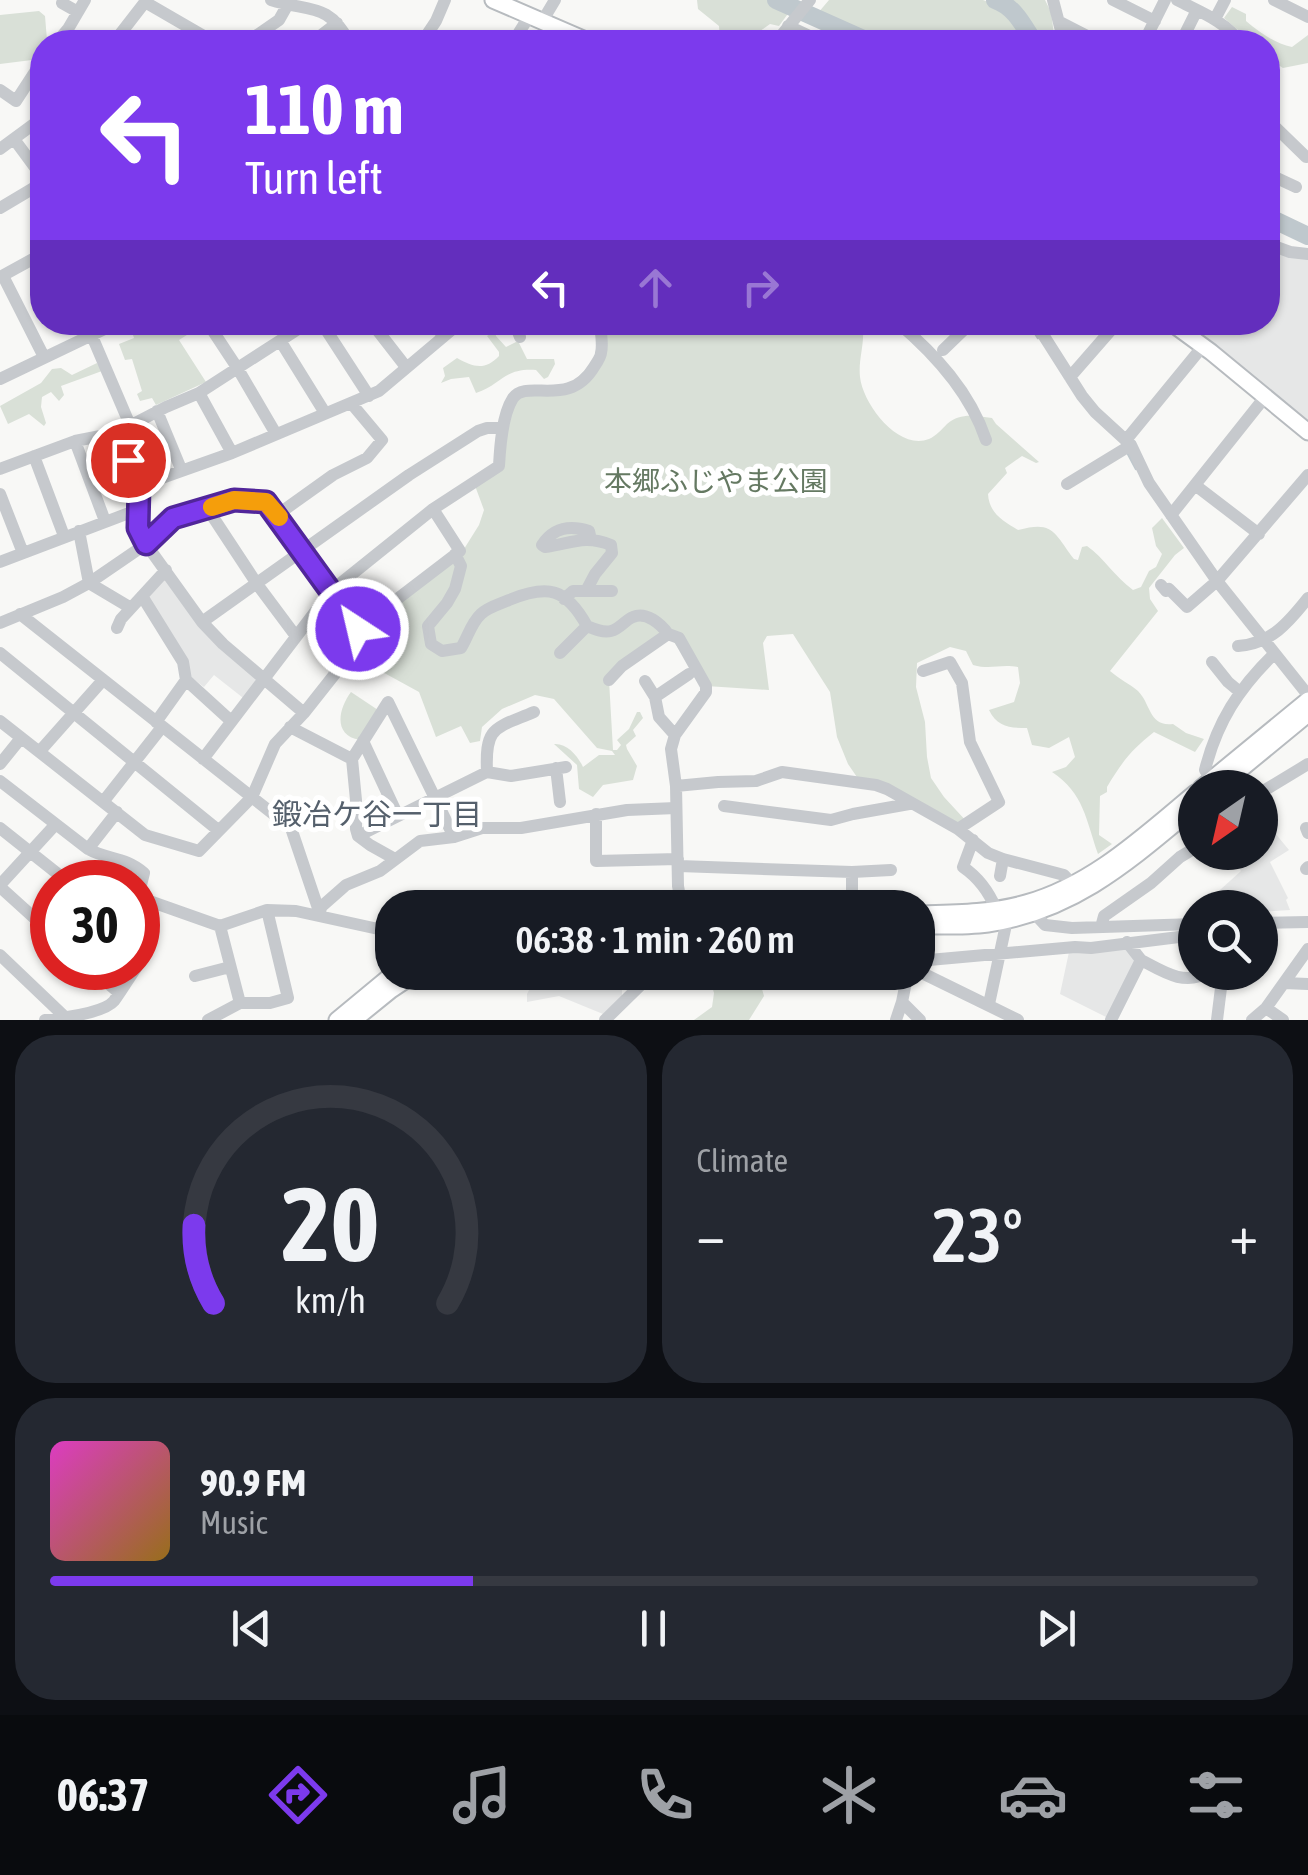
<!DOCTYPE html>
<html lang="en">
<head>
<meta charset="utf-8">
<style>
  :root { --surface:#171b24; --page:#242831; --text:#f1f3f6; --muted:#9ea1a6; --line:#363941; --accent:#7c3aed }
  body { margin:0; font-family:"Asap Condensed","Noto Sans JP",sans-serif; background:var(--page); color:var(--text); height:100vh; display:flex; flex-direction:column; font-size:38px; white-space:nowrap }
  * { box-sizing:border-box; margin:0 }
  p { font-size:32px; color:var(--muted) }
  .icon { flex:none; width:55px; height:55px; fill:none; stroke:currentColor; stroke-width:2; stroke-linecap:round; stroke-linejoin:round }
  .map { position:relative; height:1020px; overflow:hidden }
  .details { display:flex; flex-direction:column; gap:15px; padding:15px; background:#0d0f14; flex:1 }
  .details>* { flex:none }
  .hud { position:absolute; left:30px; top:30px; width:1250px; height:305px; border-radius:40px; box-shadow:0 2px 8px #0004; background:#7c3aed; color:#fff; overflow:hidden }
  .needle { width:65px; rotate:214deg }
  .tools { position:absolute; left:1178px; top:770px; display:grid; gap:20px }
  .tools a { display:grid; place-items:center; width:100px; height:100px; border-radius:50%; background:var(--surface); box-shadow:0 2px 8px #0004; font-size:50px }
  .speed { position:absolute; left:30px; top:860px; display:flex; gap:20px; font-size:50px; font-weight:700; text-align:center }
  .speed>* { display:grid; place-content:center; width:130px; height:130px; border-radius:50%; background:var(--surface); box-shadow:0 2px 8px #0004; line-height:1 }
  .speed .limit { border:15px solid #d22; background:#fff; color:#111 }
  .pin { position:absolute; display:grid; place-items:center; width:85px; height:85px; color:#fff; margin:-42px; border:5px solid #fff; border-radius:50%; box-shadow:0 2px 10px #0007 }
  .me { position:absolute; width:110px; margin:-55px; rotate:325deg; stroke-linejoin:round; filter:drop-shadow(0 0 8px #0008) }
  .turn { display:flex; align-items:center; gap:35px; height:210px; padding:0 50px; font-size:45px }
  .turn .icon { width:130px; height:130px; stroke-width:2.5 }
  .turn b { display:block; font-size:70px; line-height:85px }
  .lanes { display:flex; align-items:center; height:95px; padding:0 50px; background:#0003; justify-content:center; gap:50px; direction:ltr }
  .lanes .off { opacity:.35 }
  .big { font-size:75px; font-weight:600; line-height:1.1 }
  .details .card { flex:1; display:flex; flex-direction:column; justify-content:center; gap:15px; min-width:0; padding:0 35px; border-radius:40px; background:var(--page) }
  .details .dial { align-items:center; gap:0 }
  .dial svg { height:260px; overflow:visible; fill:none; stroke:var(--line); stroke-width:7; stroke-linecap:round; text-anchor:middle }
  .dial text { fill:var(--text); stroke:none }
  .song { display:flex; align-items:center; gap:30px }
  .cover { width:120px; height:120px; border-radius:15px; background:linear-gradient(135deg,hsl(310 70% 55%),hsl(40 70% 35%)) }
  .played { height:10px; border-radius:5px; background:linear-gradient(90deg,var(--accent) 35%,var(--line) 35%) }
  .keys { display:flex; justify-content:space-around; direction:ltr }
  .heat { display:flex; justify-content:space-between; align-items:center; font-size:55px; direction:ltr }
  .details .tiles { flex:1; display:grid; gap:15px; grid-template-columns:1fr 1fr }
  .card:last-child { grid-column:span 2 }
  .trip { position:absolute; left:375px; top:890px; width:560px; height:100px; border-radius:40px; background:var(--surface); box-shadow:0 2px 8px #0004; font-weight:600; line-height:100px; text-align:center }
  .menu { display:flex; height:160px; justify-content:space-around; align-items:center; background:#090b0e; color:var(--muted) }
  .menu .icon { width:70px; height:70px }
  .menu .selected { color:var(--accent) }
  .menu b { font-size:45px; color:var(--text) }
  .map>svg:first-child { display:block }
  .built { fill:#e6e7e7 }
  .green { fill:#d9e0d7 }
  .lines { fill:none; stroke-linecap:round; stroke-linejoin:round }
  .stream { stroke:#bfc8cd; stroke-width:2.5 }
  .river { stroke:#bfc8cd; stroke-width:18 }
  .major-casing { stroke:#b7bbbf; stroke-width:19 }
  .minor { stroke:#c6c9cd; stroke-width:12 }
  .major { stroke:#fff; stroke-width:15 }
  .route-casing { stroke:#51269a; stroke-width:25 }
  .route { stroke:#7c3aed; stroke-width:18 }
  .slow { stroke:#f59e0b; stroke-width:18 }
  .labels { text-anchor:middle; dominant-baseline:central; stroke-width:10; stroke-linejoin:round; paint-order:stroke }
  .park-label { font-size:28px; fill:#657962; stroke:#fff }
  .neighbourhood-label { font-size:30px; fill:#55606c; stroke:#fff }
</style>
</head>
<body>
<div class="map">
<svg width="1308" height="1020" viewBox="0 0 1308 1020">
  <rect width="100%" height="100%" fill="#f8f8f6"/>
  <path class="built" d="M 1268,248 L 1308,257 L 1308,422 L 1186,323 L 1268,322 Z
    M 166,570 L 202,622 L 265,679 L 247,701 L 214,675 L 204,687 L 185,673 L 142,596 Z
    M 1275,833 L 1289,850 L 1270,862 L 1288,898 L 1286,900 L 1290,910 L 1260,912 L 1260,908 L 1201,907 L 1241,871 L 1234,860 L 1246,853 L 1260,852 L 1260,843 Z
    M 1124,945 L 1136,962 L 1108,1018 L 1060,994 L 1069,952 Z
    M 538,973 L 622,973 L 622,996 L 603,1014 L 559,996 L 527,1002 L 527,994 Z"/>
  <path class="green" d="M 697,0 L 798,0 L 779,26 L 770,24 L 745,42 L 720,42 L 719,26 L 698,9 Z
    M 829,0 L 983,0 C 1009,9 1015,19 1028,42 L 889,42 L 818,13 Z
    M 1007,0 L 1045,0 L 1051,12 L 1055,42 L 1038,42 L 1014,3 Z
    M 1232,7 L 1246,14 L 1246,21 C 1259,32 1274,43 1292,47 L 1308,35 L 1308,63 L 1283,68 L 1269,59 L 1268,42 L 1252,42 L 1224,18 Z
    M 39,11 L 45,16 L 47,40 L 42,42 L 42,46 L 32,60 L 0,64 L 0,15 Z
    M 129,323 L 206,323 L 179,340 L 206,382 L 156,405 L 152,398 L 140,401 L 137,394 L 142,391 L 132,359 L 125,360 L 119,344 L 134,338 Z
    M 592,323 L 862,323 C 866,342 858,358 860,377 C 863,404 898,451 929,439 C 936,436 942,429 947,424 C 961,412 975,416 992,418 L 996,424 L 1039,462 L 1036,463 L 1022,456 L 1005,468 L 1007,473 L 988,494 C 989,513 1003,521 1018,530 C 1054,520 1054,533 1074,559 L 1078,560 L 1082,547 L 1087,546 C 1104,558 1115,577 1133,590 L 1141,587 L 1149,571 L 1156,567 L 1162,554 L 1156,546 L 1152,528 L 1162,518 L 1184,548 L 1175,555 L 1149,588 L 1150,599 L 1158,611 L 1110,671 C 1119,679 1130,684 1138,691 C 1151,704 1149,727 1173,724 L 1186,733 L 1204,739 L 1195,752 L 1154,732 C 1131,750 1122,762 1107,787 L 1107,792 L 1100,796 L 1099,835 L 1112,844 L 1098,854 C 1086,820 1084,793 1052,772 L 1066,767 L 1075,757 L 1069,737 L 1049,748 L 1032,745 L 1027,728 C 1010,728 997,727 989,710 L 1014,702 L 1020,683 L 1018,667 C 999,664 991,670 973,665 L 966,651 L 950,647 L 917,663 L 916,687 L 925,722 L 927,757 L 931,778 L 944,797 L 968,823 L 958,829 L 861,783 L 848,764 L 837,737 L 830,692 L 793,634 L 767,636 L 763,643 L 769,690 L 706,686 L 668,634 L 609,680 L 613,750 L 617,750 L 621,745 L 617,740 L 629,729 L 637,712 L 640,712 L 643,718 L 633,730 L 636,736 L 626,745 L 627,749 L 637,766 L 633,780 L 603,785 L 593,797 L 579,789 L 577,765 L 554,744 C 567,743 578,756 583,767 L 599,755 L 615,755 L 612,751 L 597,748 L 554,699 L 535,695 L 502,709 L 482,727 L 480,741 L 470,743 L 461,726 L 436,737 L 419,692 L 377,669 L 381,652 L 363,631 L 464,549 L 479,525 L 484,510 L 474,483 L 499,466 L 513,397 L 564,391 L 601,354 Z
    M 495,331 L 496,336 L 506,347 L 518,341 L 527,359 L 554,359 L 555,364 L 548,377 L 544,379 L 536,370 C 503,368 503,384 476,393 L 469,377 L 451,379 L 441,383 L 445,376 L 443,368 L 457,358 C 473,367 485,371 499,356 L 499,352 L 487,336 Z
    M 97,363 L 102,371 L 61,386 L 64,395 L 59,401 L 51,392 L 42,397 L 41,407 L 46,423 L 44,426 L 29,414 L 8,424 L 0,406 L 41,383 L 52,369 L 61,368 L 72,375 Z
    M 351,692 L 381,712 L 360,740 C 332,735 339,708 351,692 Z
    M 708,973 L 767,973 L 760,982 L 764,996 L 749,1020 L 694,1020 L 712,1007 L 714,993 Z"/>
  <g class="lines">
    <path class="stream" d="M 1028,322 L 1038,338
      M 1128,454 L 1136,469"/>
    <path class="river" d="M 776,0 L 870,42
      M 995,0 C 1015,7 1023,25 1034,42
      M 1268,217 L 1308,236"/>
    <defs>
      <path id="major" d="M 493,0 L 590,42
        M 1170,322 L 1211,352 L 1308,432
        M 1201,788 L 1308,700
        M 1218,788 L 1308,714
        M 918,914 C 954,913 991,913 1026,903 C 1093,884 1143,836 1195,793
        M 918,926 C 941,926 965,927 988,924 C 1075,911 1130,861 1195,807
        M 337,1020 L 395,972
        M 354,1020 L 391,990 L 418,972"/>
    </defs>
    <use href="#major" class="major-casing"/>
    <path class="minor" d="M 271,0 C 308,12 329,2 349,42
      M 1053,0 L 1064,42
      M 1113,0 L 1155,21
      M 1177,0 C 1200,12 1225,21 1240,42
      M 1274,0 L 1308,17
      M 62,3 L 78,12
      M 1215,19 L 1225,0
      M 543,20 L 555,0
      M 1060,22 L 1099,42
      M 788,26 L 822,42
      M 1185,34 L 1197,10
      M 57,42 L 68,29 L 85,0
      M 114,42 L 145,2 L 214,42
      M 247,42 L 279,20 L 288,4
      M 316,42 L 315,40 L 337,23
      M 422,42 L 436,21 L 445,0
      M 513,42 L 530,15
      M 776,42 L 810,0
      M 1144,42 L 1165,0
      M 0,90 L 16,101 L 42,61
      M 1268,120 L 1306,157
      M 14,139 L 42,177
      M 0,149 L 42,118
      M 1268,174 L 1296,187
      M 0,208 L 42,183
      M 1268,244 L 1290,252 L 1308,254
      M 3,276 L 44,357
      M 0,277 L 42,254
      M 86,322 L 130,425
      M 207,322 L 238,369 L 276,434
      M 321,322 L 369,396
      M 371,322 L 406,367
      M 433,322 L 443,336
      M 514,322 L 520,337
      M 897,322 C 935,354 970,392 986,440
      M 1035,322 L 1082,396 L 1095,412 L 1131,445 L 1149,483 L 1217,581 L 1308,695
      M 281,342 L 325,413
      M 943,350 L 972,322
      M 1070,377 L 1118,322
      M 0,379 L 119,322
      M 199,393 L 232,453
      M 157,411 L 181,469
      M 116,433 L 139,486 L 138,528 L 146,544 L 202,622 L 223,644 L 304,713
      M 1126,440 L 1203,346
      M 75,441 L 105,521
      M 34,456 L 64,536
      M 0,469 L 75,441 L 116,433 L 166,407 L 199,393 L 309,322
      M 1067,484 L 1131,445
      M 1195,485 L 1259,534
      M 139,486 L 232,453 L 379,391 L 461,322
      M 0,494 L 23,553
      M 207,508 L 257,584 L 295,635
      M 277,515 L 333,475 L 367,458 L 382,440 L 351,403
      M 1171,515 L 1265,397
      M 79,531 L 89,583 L 131,608
      M 455,554 L 461,566 L 455,589 L 447,603 L 428,626 L 431,644 L 442,651 L 461,648 C 468,637 471,623 481,614 C 488,607 500,604 509,600 C 548,584 566,588 587,626 C 594,629 603,633 611,631 C 620,629 625,620 633,617 C 646,611 661,624 668,634
      M 0,562 L 137,510
      M 1161,585 L 1166,591 L 1169,589 L 1187,607 L 1217,581 L 1308,475
      M 586,591 L 595,574 L 612,553 L 611,545 C 584,534 570,544 545,547 L 542,545 C 554,527 570,525 589,531 L 591,540
      M 142,596 L 183,662 L 186,680 L 231,721
      M 564,599 L 573,591 L 612,591
      M 20,614 L 291,828 L 320,914
      M 202,622 L 409,475 L 478,431 L 487,428 L 503,428
      M 0,623 L 63,597 L 89,583 L 146,544 L 173,518 L 234,500 L 266,502 L 358,629
      M 117,628 L 121,619 L 166,570
      M 1238,646 C 1271,644 1289,622 1308,598
      M 0,653 L 218,830
      M 560,653 L 587,626
      M 1212,662 L 1228,682 L 1240,692
      M 923,671 L 950,662 L 962,683 L 970,742 L 999,802 L 958,829
      M 609,680 L 622,666 L 668,634 L 679,638 L 706,686 L 706,692 L 675,735 L 671,749 L 676,786
      M 645,681 L 655,697 L 659,717 L 675,735
      M 655,697 L 689,674
      M 0,721 L 145,835 L 199,851 L 252,797 L 275,744 L 304,713 L 338,670 L 358,629 L 460,551 L 433,509 L 499,466 C 500,447 502,415 513,398 C 527,378 569,409 594,367 C 596,364 601,356 601,353 C 603,346 601,337 601,330 L 592,322
      M 156,722 L 186,680
      M 290,727 L 352,759
      M 363,741 L 398,816
      M 40,751 L 103,680
      M 203,759 L 331,591 L 433,509
      M 0,764 L 21,738
      M 556,768 L 560,802
      M 487,772 C 485,726 494,729 534,712
      M 1212,779 L 1205,770 C 1217,722 1239,688 1274,654
      M 0,781 L 88,849 L 117,812
      M 1260,793 L 1308,764
      M 103,802 L 162,727
      M 724,806 L 831,820 L 853,814 L 909,804
      M 596,814 L 596,861 L 678,859
      M 0,828 L 68,882
      M 1306,828 L 1308,833
      M 358,836 L 487,772 L 511,776 L 566,767
      M 973,840 L 963,867 C 979,878 989,892 996,909
      M 88,849 C 108,860 124,856 144,873 L 138,897
      M 395,859 L 370,845 L 358,836 L 356,829 L 356,800 L 352,759 L 388,702 L 454,837
      M 679,866 L 852,872 L 852,908
      M 1306,869 L 1308,867
      M 852,872 L 891,870
      M 1000,876 L 1003,859
      M 0,885 L 55,825
      M 0,887 L 52,934
      M 138,897 L 220,926 L 267,910 L 296,911 L 392,932
      M 682,908 L 678,886 L 676,786 L 718,782 L 756,781 L 782,772 L 876,785 L 887,789 L 958,829 L 988,853 L 1003,859 L 1064,875 L 1076,888
      M 1032,908 L 1034,913 L 1045,925 L 1072,928 L 1195,924
      M 320,914 L 321,907 L 346,885 L 380,871 L 420,841 L 454,837 L 482,828 L 521,828 L 627,810 L 676,808
      M 1260,923 L 1308,922
      M 220,926 L 240,1003
      M 1101,927 L 1104,916 L 1151,883 L 1180,857 L 1195,848
      M 0,955 L 65,1017
      M 1141,960 C 1162,971 1185,987 1208,972
      M 918,961 L 1075,947 L 1091,948 L 1195,935
      M 90,968 L 118,992
      M 918,971 L 1018,1020
      M 195,976 L 230,967
      M 1284,983 L 1308,984
      M 902,1002 L 920,1020
      M 989,1004 L 1007,920
      M 1266,1008 L 1283,1020
      M 45,1020 C 62,1018 104,1013 114,1001 C 122,990 129,978 136,968
      M 208,1020 L 240,1003 L 270,1003 L 288,998 L 267,910
      M 605,1020 L 654,972
      M 896,1020 L 902,1002 L 908,972
      M 1111,1020 L 1141,960 L 1127,942
      M 1217,1020 L 1223,972
      M 1252,1020 L 1266,1008 L 1308,949"/>
    <use href="#major" class="major"/>
  </g>
  <g class="lines">
    <defs>
      <path id="route" d="M 128,460 L 139,486 L 138,528 L 146,544 L 173,518 L 234,500 L 266,502 L 358,629"/>
    </defs>
    <use href="#route" class="route-casing"/>
    <use href="#route" class="route"/>
    <path class="slow" d="M 212,507 L 234,500 L 266,502 L 279,517"/>
  </g>
  <g class="labels">
    <g class="park-label">
      <text x="716" y="481">本郷ふじやま公園</text>
    </g>
    <g class="neighbourhood-label">
      <text x="377" y="814">鍛冶ケ谷一丁目</text>
    </g>
  </g>
</svg>
<div class="tools">
<a><svg class="needle" viewBox="-14 -14 28 28"><path d="M0-13l5 13h-10z" fill="#e53935"/><path d="M0 13l5-13h-10z" fill="#9ea1a6"/></svg></a>
<a><svg class="icon" aria-label="search" viewBox="0 0 24 24"><circle cx="10" cy="10" r="6"/><path d="M15 15l6 6"/></svg></a>
</div>
<div class="speed"><div class="limit">30</div></div>
<div class="pin" style="left:128px;top:460px;background:#d93025"><svg class="icon" aria-label="arrive" viewBox="0 0 24 24"><path d="M6 21V4h12l-3 4 3 4H6"/></svg></div>
<svg class="me" style="left:358px;top:629px" viewBox="-20 -20 40 40"><circle r="17" fill="#7c3aed" stroke="#fff" stroke-width="3"/><path d="M0-11L8 9 0 5-8 9z" fill="#fff"/></svg>
<div class="trip">06:38 · 1 min · 260 m</div>
<div class="hud">
<div class="turn"><svg class="icon" aria-label="left" viewBox="0 0 24 24"><path d="M17 20v-9H6M10 6l-5 5 5 5"/></svg><div><b>110 m</b>Turn left</div></div>
<div class="lanes"><svg class="icon" aria-label="left" viewBox="0 0 24 24"><path d="M17 20v-9H6M10 6l-5 5 5 5"/></svg><svg class="icon off" aria-label="ahead" viewBox="0 0 24 24"><path d="M12 20V5M6 11l6-6 6 6"/></svg><svg class="icon off" aria-label="right" viewBox="0 0 24 24"><path d="M7 20v-9h11M14 6l5 5-5 5"/></svg></div>
</div>
</div>
<section class="details">
<div class="tiles">
<div class="card dial"><svg viewBox="0 0 100 80">
<path d="M14 69A42 42 0 1 1 86 69"/>
<path d="M14 69A42 42 0 0 1 8 45" stroke="#7c3aed"/>
<text x="50" y="56" font-size="32" font-weight="700">20</text>
<text x="50" y="72" font-size="11">km/h</text>
</svg></div>
<div class="card"><p>Climate</p>
<div class="heat"><a>−</a><b class="big">23°</b><a>+</a></div>
</div>
<div class="card">
<div class="song"><i class="cover"></i><div><b>90.9 FM</b><p>Music</p></div></div>
<div class="played"></div>
<div class="keys"><svg class="icon" aria-label="previous" viewBox="0 0 24 24"><path d="M18 5L8 12l10 7zM5 5v14"/></svg><svg class="icon" aria-label="pause" viewBox="0 0 24 24"><path d="M8 5v14M16 5v14"/></svg><svg class="icon" aria-label="next" viewBox="0 0 24 24"><path d="M6 5l10 7-10 7zM19 5v14"/></svg></div>
</div>
</div>
</section>
<nav class="menu">
<b>06:37</b>
<svg class="icon selected" aria-label="directions" viewBox="0 0 24 24"><path d="M12 3l9 9-9 9-9-9zM9 14v-3h6M13 9l2 2-2 2"/></svg>
<svg class="icon" aria-label="music" viewBox="0 0 24 24"><path d="M9 18V5l10-2v13"/><circle cx="6" cy="18" r="3"/><circle cx="16" cy="16" r="3"/></svg>
<svg class="icon" aria-label="phone" viewBox="0 0 24 24"><path d="M5 4h4l2 5-3 2q2 4 5 5l2-3 5 2v4C11 20 4 13 5 4z"/></svg>
<svg class="icon" aria-label="climate" viewBox="0 0 24 24"><path d="M12 3v18M4 7l16 10M4 17L20 7"/></svg>
<svg class="icon" aria-label="car" viewBox="0 0 24 24"><path d="M5 17H2v-5l4-1 3-4h7l3 4 3 1v5h-3M9 17h6M6 11h13"/><circle cx="7" cy="17" r="2"/><circle cx="17" cy="17" r="2"/></svg>
<svg class="icon" aria-label="filters" viewBox="0 0 24 24"><path d="M4 7h16M4 17h16"/><circle cx="9" cy="7" r="2"/><circle cx="15" cy="17" r="2"/></svg>
</nav>
</body>
</html>
